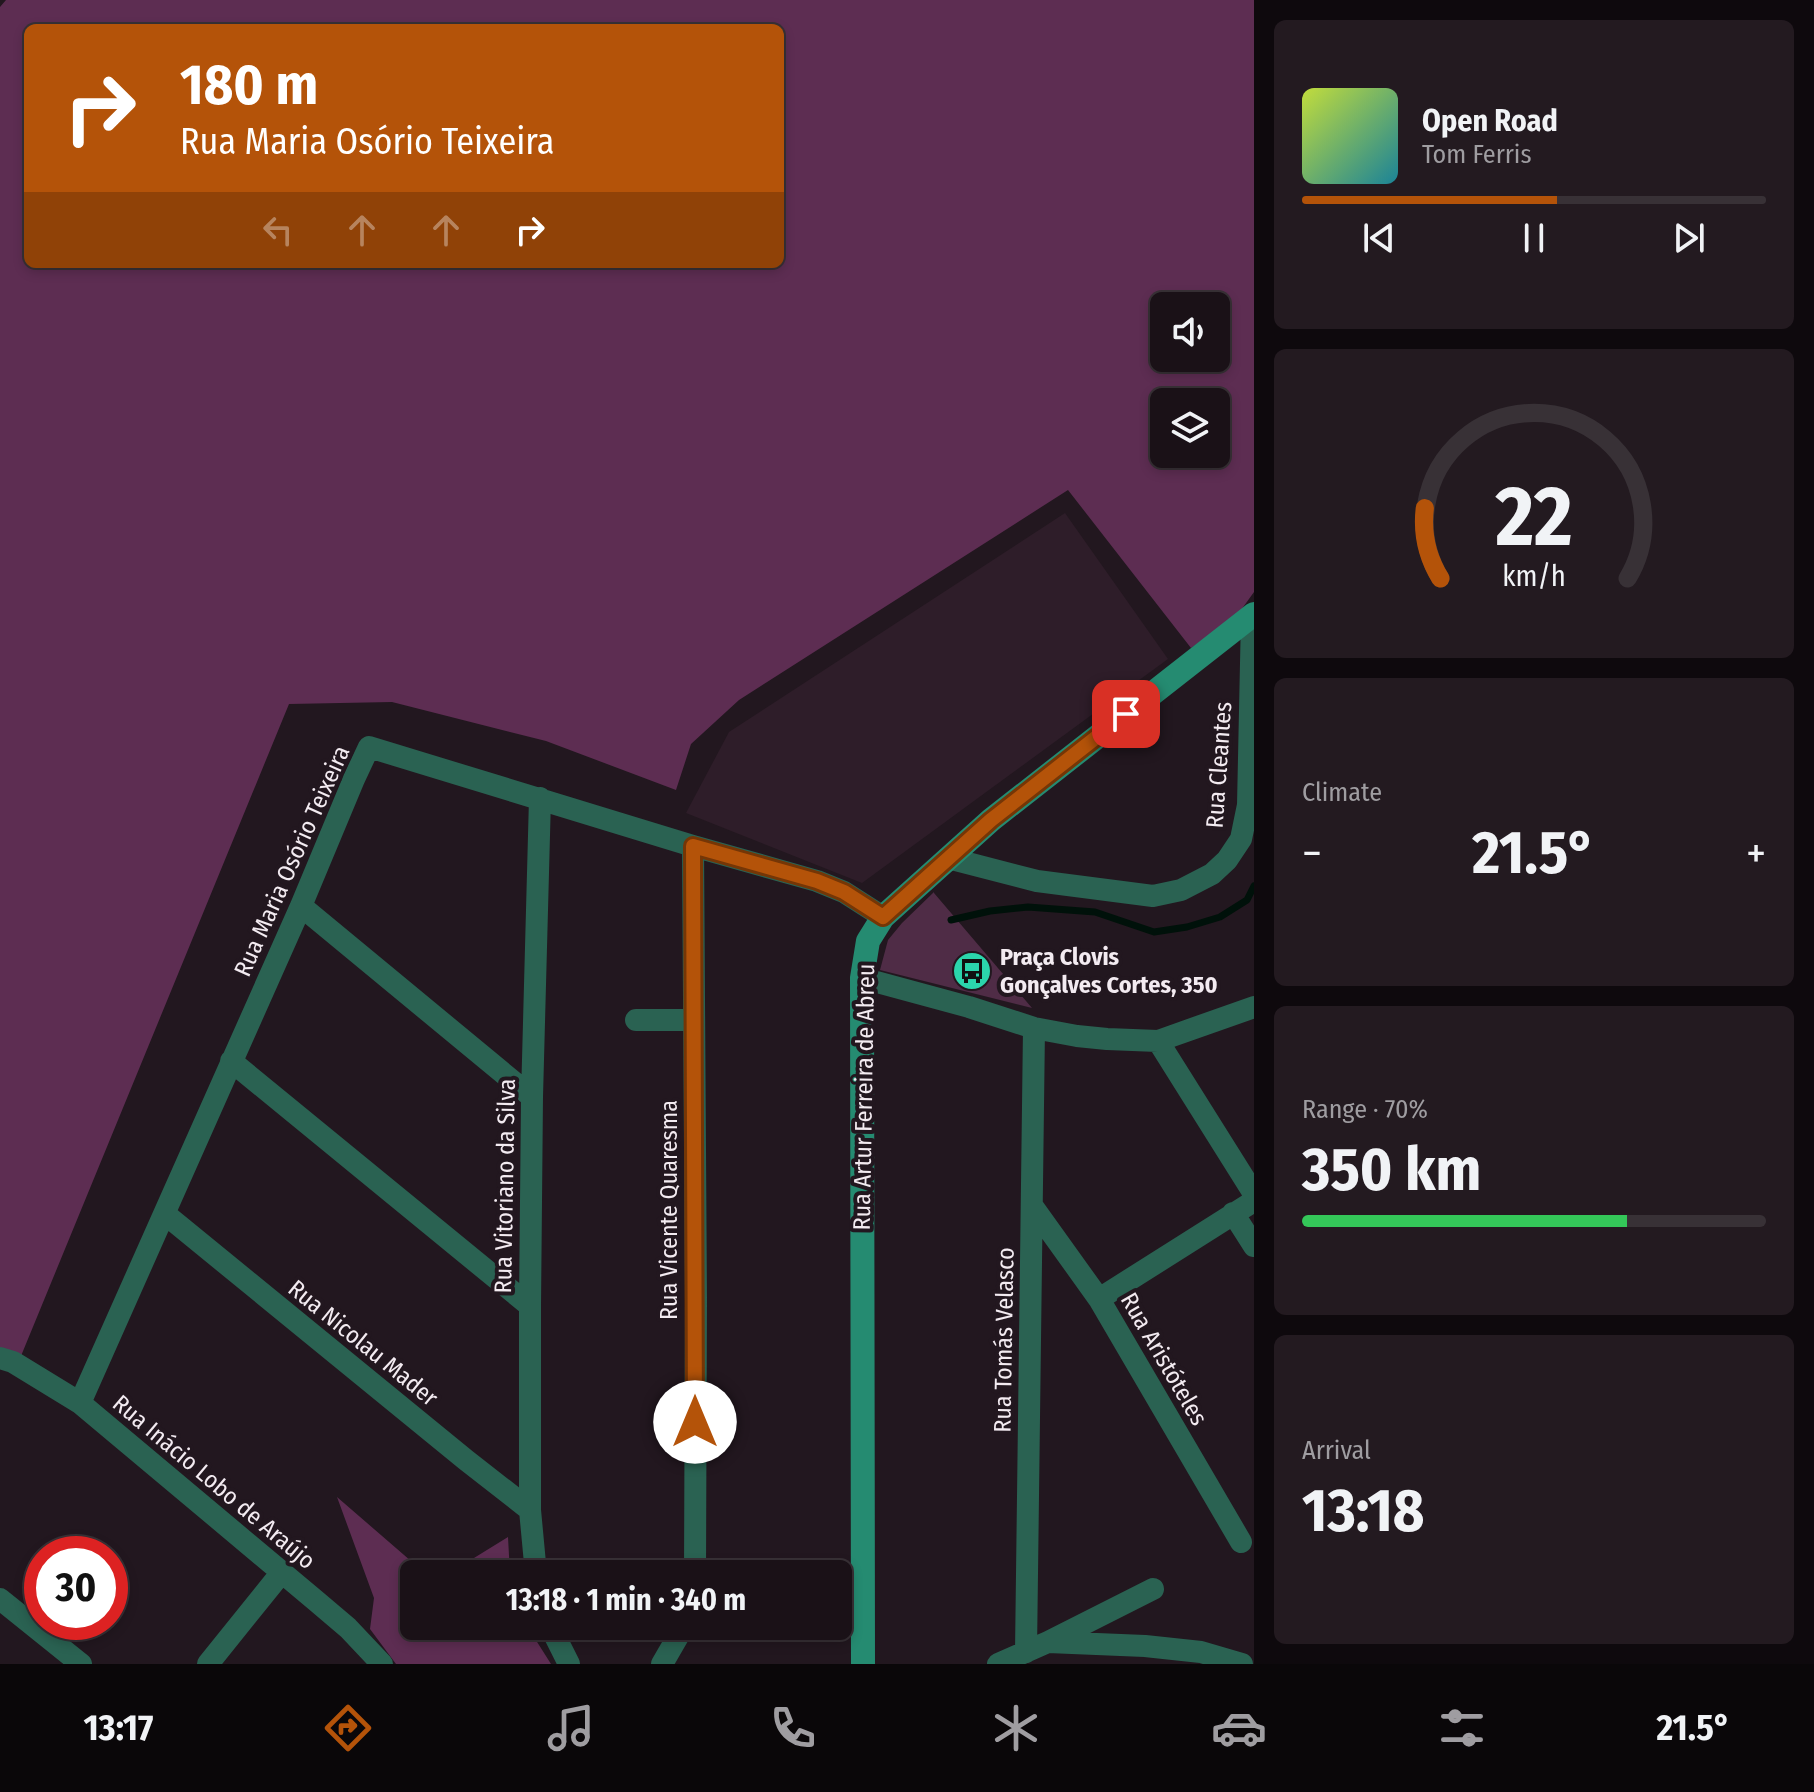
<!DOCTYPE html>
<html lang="en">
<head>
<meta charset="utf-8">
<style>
  :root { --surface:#1a1117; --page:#231a20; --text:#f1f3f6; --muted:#9f9da1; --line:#383136; --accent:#b45309 }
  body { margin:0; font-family:"Fira Sans Condensed",sans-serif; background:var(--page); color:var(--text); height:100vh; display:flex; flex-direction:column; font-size:30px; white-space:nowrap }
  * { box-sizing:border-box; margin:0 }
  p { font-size:26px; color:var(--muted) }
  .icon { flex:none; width:44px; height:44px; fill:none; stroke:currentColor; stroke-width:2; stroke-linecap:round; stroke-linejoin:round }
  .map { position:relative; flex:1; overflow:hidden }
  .panel { display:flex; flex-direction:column; gap:20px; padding:20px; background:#0e090d; width:560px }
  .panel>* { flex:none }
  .hud { position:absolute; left:24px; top:24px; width:760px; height:244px; border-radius:12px; box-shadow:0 4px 12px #0003,0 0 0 2px var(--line); background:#b45309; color:#fff; overflow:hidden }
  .controls { position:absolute; left:1150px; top:292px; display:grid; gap:16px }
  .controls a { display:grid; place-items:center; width:80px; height:80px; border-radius:12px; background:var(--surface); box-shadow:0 4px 12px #0003,0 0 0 2px var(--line); font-size:40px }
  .speed { position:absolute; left:24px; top:1536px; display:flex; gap:16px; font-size:40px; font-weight:700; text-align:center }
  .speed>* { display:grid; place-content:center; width:104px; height:104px; border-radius:50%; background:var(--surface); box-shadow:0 4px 12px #0003,0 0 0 2px var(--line); line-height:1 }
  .speed .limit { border:12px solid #d22; background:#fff; color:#111 }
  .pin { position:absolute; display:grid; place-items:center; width:68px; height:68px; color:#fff; margin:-34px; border-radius:16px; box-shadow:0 4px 12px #0006 }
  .me { position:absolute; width:88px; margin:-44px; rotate:0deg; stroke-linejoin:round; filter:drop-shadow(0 0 6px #0008) }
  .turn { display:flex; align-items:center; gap:28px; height:168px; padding:0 24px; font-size:36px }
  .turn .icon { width:104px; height:104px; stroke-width:2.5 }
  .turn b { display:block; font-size:56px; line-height:68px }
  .lanes { display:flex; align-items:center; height:76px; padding:0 24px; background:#0003; justify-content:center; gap:40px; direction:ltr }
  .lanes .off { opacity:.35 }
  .big { font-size:60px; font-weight:700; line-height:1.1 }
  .panel .widget { flex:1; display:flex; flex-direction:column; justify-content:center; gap:12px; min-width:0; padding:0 28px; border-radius:12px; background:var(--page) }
  .panel .dial { align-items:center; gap:0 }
  .dial svg { height:208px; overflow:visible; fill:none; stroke:var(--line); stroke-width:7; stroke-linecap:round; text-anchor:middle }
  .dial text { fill:var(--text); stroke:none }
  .song { display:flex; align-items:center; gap:24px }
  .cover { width:96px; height:96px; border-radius:12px; background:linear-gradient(135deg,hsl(70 70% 55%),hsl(190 70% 35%)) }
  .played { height:8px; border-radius:4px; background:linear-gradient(90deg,var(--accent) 55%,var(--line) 55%) }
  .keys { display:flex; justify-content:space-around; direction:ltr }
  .heat { display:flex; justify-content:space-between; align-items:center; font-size:44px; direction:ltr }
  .charge { height:12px; border-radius:6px; background:linear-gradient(90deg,#34c759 70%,var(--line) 0) }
  .trip { position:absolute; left:400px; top:1560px; width:452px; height:80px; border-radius:12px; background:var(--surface); box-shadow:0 4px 12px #0003,0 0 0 2px var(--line); font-weight:700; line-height:80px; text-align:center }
  .dock { display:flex; height:128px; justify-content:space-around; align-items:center; background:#0a0709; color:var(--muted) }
  .dock .icon { width:56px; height:56px }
  .dock .on { color:var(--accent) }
  .dock b { font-size:36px; color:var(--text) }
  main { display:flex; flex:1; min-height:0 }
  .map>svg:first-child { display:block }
  .built { fill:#2e1d29 }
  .green { fill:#4f2c46 }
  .forest { fill:#5d2d52; fill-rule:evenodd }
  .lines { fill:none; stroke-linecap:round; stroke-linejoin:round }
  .stream { stroke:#00110a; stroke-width:7 }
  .street { stroke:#2a6252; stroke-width:22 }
  .secondary { stroke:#258b71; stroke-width:24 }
  .route-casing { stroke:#753606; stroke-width:20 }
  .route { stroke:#b45309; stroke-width:14 }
  .labels { text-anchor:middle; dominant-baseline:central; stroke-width:8; stroke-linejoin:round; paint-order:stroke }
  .street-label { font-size:24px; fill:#f3ebf1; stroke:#22171f }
  .poi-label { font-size:24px; font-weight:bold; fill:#f3ebf1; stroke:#22171f; text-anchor:start }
</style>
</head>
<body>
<main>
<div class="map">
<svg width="1254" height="1664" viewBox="0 0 1254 1664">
  <rect width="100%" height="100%" fill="#22171f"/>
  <path class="built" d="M 1065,513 L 1168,659 L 862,883 L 686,813 L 729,732 Z"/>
  <path class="green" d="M 934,892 L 934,893 L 1032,1008 L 880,970 L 888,940 L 902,923 Z"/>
  <path class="forest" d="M 6,0 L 1254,0 L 1254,592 L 1236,617 L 1191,648 L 1068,490 L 739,700 L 691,744 L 676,790 L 546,741 L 392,702 L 289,704 L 21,1356 L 0,1348 L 0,7 ZM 28,28 L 780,28 L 780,264 L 28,264 ZM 1164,306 L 1216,306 L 1216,358 L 1164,358 ZM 1164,402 L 1216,402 L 1216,454 L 1164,454 Z
    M 337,1497 L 426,1574 L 414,1574 L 414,1626 L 527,1626 L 551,1664 L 396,1664 L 370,1629 L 374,1598 Z
    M 508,1537 L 510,1574 L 452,1574 L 461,1566 Z"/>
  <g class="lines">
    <path class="stream" d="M 951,920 L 990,911 L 1028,907 L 1095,912 L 1154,932 L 1187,927 L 1220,917 L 1247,900 L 1254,886"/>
    <path class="street" d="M 693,846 L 696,1301 L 695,1574
      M 948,858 L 1037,881 L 1153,896 L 1181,890 L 1212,874 L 1227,860 L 1241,839 L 1248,805 L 1252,616
      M 301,906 L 532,1097
      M 862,978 L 969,1007 L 1034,1028 L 1077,1036 L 1107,1039 L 1158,1041 L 1254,1007
      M 636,1020 L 694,1020
      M 1158,1041 L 1254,1194
      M 231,1061 L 530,1306
      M 1033,1207 L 1099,1299 L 1241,1542
      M 1233,1213 L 1254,1246
      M 165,1214 L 466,1460 L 530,1510
      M 1099,1299 L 1254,1201
      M 0,1358 L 13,1362 L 80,1403 L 315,1600 L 348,1628 L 382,1664
      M 80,1403 L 301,906 L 354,779 L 369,747 L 693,846 L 817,881 L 844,892 L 883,917
      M 536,1574 L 530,1510 L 530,1306 L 532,1097 L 540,798
      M 0,1599 L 81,1664
      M 550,1626 L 569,1664
      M 1048,1642 L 1145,1646 L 1201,1652 L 1242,1664
      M 1026,1652 L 1034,1028
      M 208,1664 L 282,1572
      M 662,1664 L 684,1626
      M 998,1664 L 1048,1642 L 1153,1589"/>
    <path class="secondary" d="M 863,1664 L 862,978 L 868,941 L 883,917 L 991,820 L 1254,614"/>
  </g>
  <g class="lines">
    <defs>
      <path id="route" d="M 695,1422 L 693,846 L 817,881 L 844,892 L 883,917 L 991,820 L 1126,714"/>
    </defs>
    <use href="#route" class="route-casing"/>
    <use href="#route" class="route"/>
  </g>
  <defs>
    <symbol id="bus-disc" viewBox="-11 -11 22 22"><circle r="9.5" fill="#2bd5ac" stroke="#22171f"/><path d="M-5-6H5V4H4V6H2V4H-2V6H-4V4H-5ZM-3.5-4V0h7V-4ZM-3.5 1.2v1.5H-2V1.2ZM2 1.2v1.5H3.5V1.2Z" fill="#111"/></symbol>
  </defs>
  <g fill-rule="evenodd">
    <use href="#bus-disc" x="950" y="949" width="44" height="44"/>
  </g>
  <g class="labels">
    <g class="street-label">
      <text transform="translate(1219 765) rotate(-86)">Rua Cleantes</text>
      <text transform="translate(292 861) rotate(-66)">Rua Maria Osório Teixeira</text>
      <text transform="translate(864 1097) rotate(-89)">Rua Artur Ferreira de Abreu</text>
      <text transform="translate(505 1186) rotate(-89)">Rua Vitoriano da Silva</text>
      <text transform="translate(669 1210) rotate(-90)">Rua Vicente Quaresma</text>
      <text transform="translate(1004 1340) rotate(-89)">Rua Tomás Velasco</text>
      <text transform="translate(363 1343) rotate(39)">Rua Nicolau Mader</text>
      <text transform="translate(1164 1359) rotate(60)">Rua Aristóteles</text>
      <text transform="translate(214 1482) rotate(40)">Rua Inácio Lobo de Araújo</text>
    </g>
    <g class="poi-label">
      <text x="1000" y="957">Praça Clovis<tspan x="1000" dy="28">Gonçalves Cortes, 350</tspan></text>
    </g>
  </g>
</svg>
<div class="controls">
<a><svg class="icon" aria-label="sound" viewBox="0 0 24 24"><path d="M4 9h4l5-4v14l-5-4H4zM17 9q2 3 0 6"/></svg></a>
<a><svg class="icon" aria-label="layers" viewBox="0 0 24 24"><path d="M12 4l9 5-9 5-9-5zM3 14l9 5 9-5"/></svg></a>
</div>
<div class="speed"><div class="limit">30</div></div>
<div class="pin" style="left:1126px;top:714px;background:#d93025"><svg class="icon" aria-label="arrive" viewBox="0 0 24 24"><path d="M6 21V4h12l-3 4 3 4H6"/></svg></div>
<svg class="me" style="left:695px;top:1422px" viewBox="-20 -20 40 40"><circle r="19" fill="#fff"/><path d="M0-13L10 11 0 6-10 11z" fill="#b45309"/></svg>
<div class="trip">13:18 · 1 min · 340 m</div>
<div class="hud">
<div class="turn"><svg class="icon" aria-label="right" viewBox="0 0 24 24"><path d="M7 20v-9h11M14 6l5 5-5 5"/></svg><div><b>180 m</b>Rua Maria Osório Teixeira</div></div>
<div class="lanes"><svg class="icon off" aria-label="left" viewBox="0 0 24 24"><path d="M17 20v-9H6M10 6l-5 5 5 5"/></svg><svg class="icon off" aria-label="ahead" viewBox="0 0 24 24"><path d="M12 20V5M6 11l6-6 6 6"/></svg><svg class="icon off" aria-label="ahead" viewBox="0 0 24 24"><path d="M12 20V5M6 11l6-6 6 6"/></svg><svg class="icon" aria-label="right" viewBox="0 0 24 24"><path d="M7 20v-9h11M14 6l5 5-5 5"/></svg></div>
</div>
</div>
<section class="panel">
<div class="widget">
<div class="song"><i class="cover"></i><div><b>Open Road</b><p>Tom Ferris</p></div></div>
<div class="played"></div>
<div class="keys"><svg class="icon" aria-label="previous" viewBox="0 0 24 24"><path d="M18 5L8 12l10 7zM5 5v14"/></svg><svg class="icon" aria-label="pause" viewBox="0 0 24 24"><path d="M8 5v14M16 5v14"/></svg><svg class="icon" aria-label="next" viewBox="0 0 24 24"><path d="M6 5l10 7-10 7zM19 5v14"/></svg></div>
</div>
<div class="widget dial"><svg viewBox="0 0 100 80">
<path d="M14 69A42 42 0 1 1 86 69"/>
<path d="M14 69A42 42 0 0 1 8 42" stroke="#b45309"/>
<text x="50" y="56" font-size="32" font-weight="700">22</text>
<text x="50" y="72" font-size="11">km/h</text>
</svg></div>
<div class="widget"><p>Climate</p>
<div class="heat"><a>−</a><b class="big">21.5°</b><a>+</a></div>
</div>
<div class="widget"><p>Range · 70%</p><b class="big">350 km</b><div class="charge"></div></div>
<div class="widget"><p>Arrival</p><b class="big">13:18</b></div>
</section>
</main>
<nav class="dock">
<b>13:17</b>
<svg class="icon on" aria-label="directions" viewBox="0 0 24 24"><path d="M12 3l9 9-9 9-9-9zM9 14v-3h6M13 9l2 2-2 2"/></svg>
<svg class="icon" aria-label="music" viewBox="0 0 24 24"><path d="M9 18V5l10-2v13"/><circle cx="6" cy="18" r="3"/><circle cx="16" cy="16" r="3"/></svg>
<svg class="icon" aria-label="phone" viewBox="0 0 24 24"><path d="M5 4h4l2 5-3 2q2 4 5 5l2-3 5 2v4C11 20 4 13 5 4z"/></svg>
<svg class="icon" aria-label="climate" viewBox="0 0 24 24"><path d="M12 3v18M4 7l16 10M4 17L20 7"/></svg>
<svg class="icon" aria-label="car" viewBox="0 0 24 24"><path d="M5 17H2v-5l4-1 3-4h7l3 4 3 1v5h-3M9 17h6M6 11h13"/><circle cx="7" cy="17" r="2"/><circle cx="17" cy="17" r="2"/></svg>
<svg class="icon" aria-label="filters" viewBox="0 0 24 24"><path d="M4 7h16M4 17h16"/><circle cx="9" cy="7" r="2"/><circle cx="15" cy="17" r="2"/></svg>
<b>21.5°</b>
</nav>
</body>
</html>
